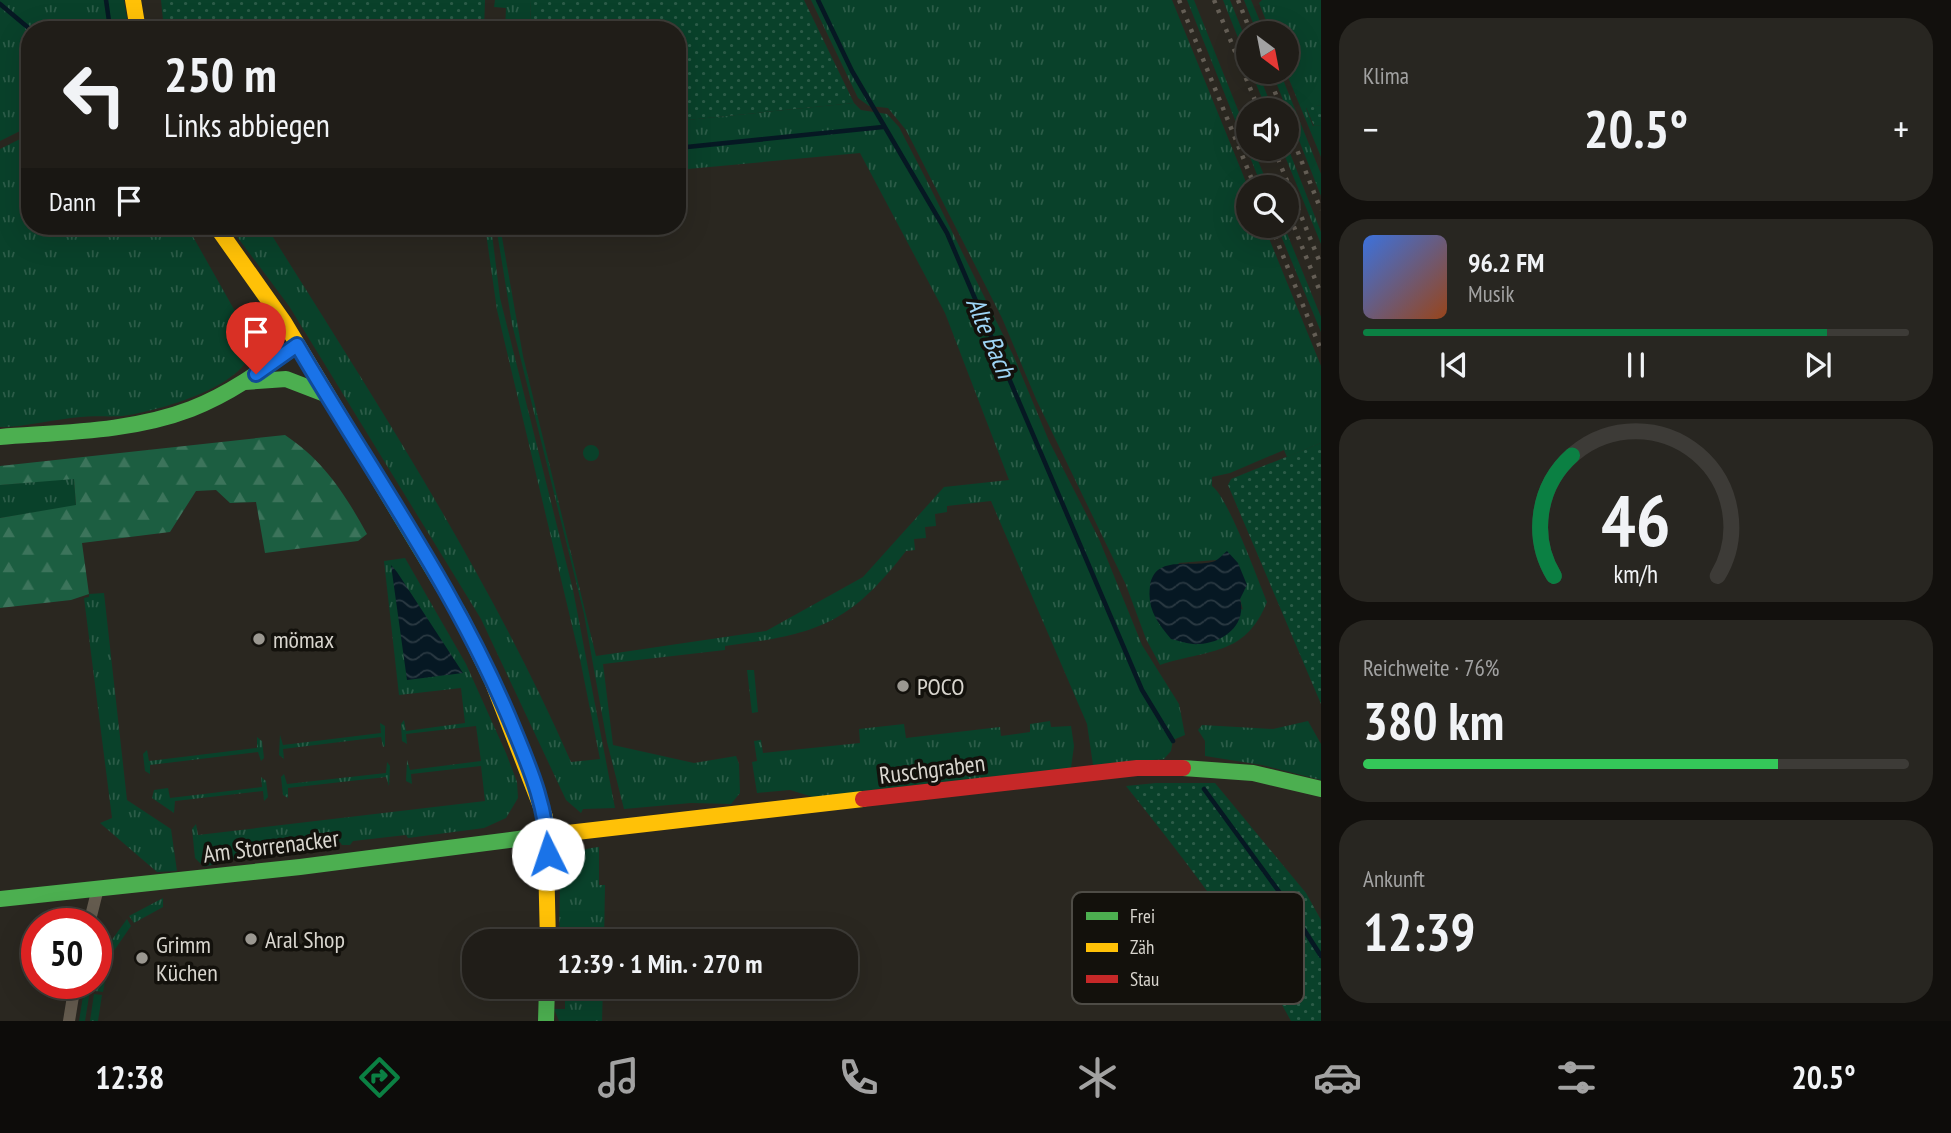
<!DOCTYPE html>
<html lang="de">
<head>
<meta charset="utf-8">
<style>
  :root { --surface:#201d18; --page:#282621; --text:#f1f3f6; --muted:#a2a2a2; --line:#3d3b37; --accent:#0b8043 }
  body { margin:0; font-family:"PT Sans Narrow",sans-serif; background:var(--page); color:var(--text); height:100vh; display:flex; flex-direction:column; font-size:26px; white-space:nowrap }
  * { box-sizing:border-box; margin:0 }
  p { font-size:23px; color:var(--muted) }
  .icon { flex:none; width:38px; height:38px; fill:none; stroke:currentColor; stroke-width:2; stroke-linecap:round; stroke-linejoin:round }
  .map { position:relative; flex:1; overflow:hidden }
  .panel { display:flex; flex-direction:column; gap:18px; padding:18px; background:#12100d; width:630px }
  .panel>* { flex:none }
  .banner { position:absolute; left:21px; top:21px; width:665px; height:214px; border-radius:28px; box-shadow:0 7px 28px #0002,0 0 0 2px var(--line); background:#201d18; color:var(--text); overflow:hidden }
  .needle { width:46px; rotate:148deg }
  .fabs { position:absolute; left:1236px; top:21px; display:grid; gap:14px }
  .fabs a { display:grid; place-items:center; width:63px; height:63px; border-radius:50%; background:var(--surface); box-shadow:0 7px 28px #0002,0 0 0 2px var(--line); font-size:35px }
  .speed { position:absolute; left:21px; top:908px; display:flex; gap:14px; font-size:35px; font-weight:700; text-align:center }
  .speed>* { display:grid; place-content:center; width:91px; height:91px; border-radius:50%; background:var(--surface); box-shadow:0 7px 28px #0002,0 0 0 2px var(--line); line-height:1 }
  .speed .limit { border:10px solid #d22; background:#fff; color:#111 }
  .pin { position:absolute; display:grid; place-items:center; width:60px; height:60px; color:#fff; margin:-72px -30px; border-radius:50% 50% 50% 0; rotate:-45deg; box-shadow:0 0 7px #0007 }
  .pin .icon { rotate:45deg }
  .me { position:absolute; width:77px; margin:-38px; rotate:356deg; stroke-linejoin:round; filter:drop-shadow(0 0 5px #0008) }
  .turn { display:flex; align-items:center; gap:24px; height:147px; padding:0 28px; font-size:32px }
  .turn .icon { width:91px; height:91px; stroke-width:2.5 }
  .turn b { display:block; font-size:49px; line-height:60px }
  .then { display:flex; align-items:center; height:66px; padding:0 28px; background:#0003; gap:14px; font-size:26px }
  .big { font-size:52px; font-weight:700; line-height:1.1 }
  .panel .tile { flex:1; display:flex; flex-direction:column; justify-content:center; gap:10px; min-width:0; padding:0 24px; border-radius:28px; background:var(--page) }
  .panel .dial { align-items:center; gap:0 }
  .dial svg { height:182px; overflow:visible; fill:none; stroke:var(--line); stroke-width:7; stroke-linecap:round; text-anchor:middle }
  .dial text { fill:var(--text); stroke:none }
  .song { display:flex; align-items:center; gap:21px }
  .cover { width:84px; height:84px; border-radius:10px; background:linear-gradient(135deg,hsl(220 70% 55%),hsl(20 70% 35%)) }
  .played { height:7px; border-radius:4px; background:linear-gradient(90deg,var(--accent) 85%,var(--line) 85%) }
  .keys { display:flex; justify-content:space-around; direction:ltr }
  .heat { display:flex; justify-content:space-between; align-items:center; font-size:38px; direction:ltr }
  .charge { height:10px; border-radius:5px; background:linear-gradient(90deg,#34c759 76%,var(--line) 0) }
  .trip { position:absolute; left:462px; top:929px; width:396px; height:70px; border-radius:28px; background:var(--surface); box-shadow:0 7px 28px #0002,0 0 0 2px var(--line); font-weight:700; line-height:70px; text-align:center }
  .menu { display:flex; height:112px; justify-content:space-around; align-items:center; background:#0d0c0a; color:var(--muted) }
  .menu .icon { width:49px; height:49px }
  .menu .on { color:var(--accent) }
  .menu b { font-size:32px; color:var(--text) }
  main { display:flex; flex:1; min-height:0 }
  .map>svg:first-child { display:block }
  .grass { fill:url(#grass-tufts); fill-rule:evenodd }
  .forest { fill:url(#forest-firs) }
  .park { fill:url(#park-dots) }
  .water { fill:url(#water-waves) }
  .lines { fill:none; stroke-linecap:round; stroke-linejoin:round }
  .stream { stroke:#061823; stroke-width:4.5 }
  .street { stroke:#655c4f; stroke-width:12 }
  .fast { stroke:#4caf50; stroke-width:16 }
  .slow { stroke:#ffc107; stroke-width:16 }
  .jam { stroke:#c62828; stroke-width:16 }
  .rail { stroke:#645e55; stroke-width:4.5; stroke-dasharray:3.5 7; stroke-linecap:butt }
  .route-casing { stroke:#114b97; stroke-width:18 }
  .route { stroke:#1a73e8; stroke-width:12 }
  .poi-dot { fill:#9b9891; stroke:#13110c; stroke-width:2.5 }
  .labels { text-anchor:middle; dominant-baseline:central; stroke-width:7; stroke-linejoin:round; paint-order:stroke }
  .poi-label { font-size:24px; fill:#d8d5ce; stroke:#13110c; text-anchor:start }
  .street-label { font-size:24px; fill:#d8d5ce; stroke:#13110c }
  .water-label { font-size:26px; font-style:italic; fill:#9ed5f6; stroke:#13110c }
  .key { fill:#13110c; stroke:#4e4c46; stroke-width:2 }
  .key-label { font-size:19px; fill:#d8d5ce }
</style>
</head>
<body>
<main>
<div class="map">
<svg width="1321" height="1021" viewBox="0 0 1321 1021">
  <defs>
    <pattern id="grass-tufts" width="24" height="20" patternUnits="userSpaceOnUse" patternTransform="scale(1.75)"><rect width="24" height="20" fill="#09412a"/><path d="M3 7l-1-3M5 7V3M7 7l1-3M15 17l-1-3M17 17v-4M19 17l1-3" fill="none" stroke="#2c5c48"/></pattern>
    <pattern id="forest-firs" width="22" height="20" patternUnits="userSpaceOnUse" patternTransform="scale(1.75)"><rect width="22" height="20" fill="#1c5e41"/><path d="M5 1l3.5 6h-7zM16 11l3.5 6h-7z" fill="#3c745b"/></pattern>
    <pattern id="park-dots" width="8" height="8" patternUnits="userSpaceOnUse" patternTransform="scale(1.75)"><rect width="8" height="8" fill="#09412a"/><path d="M2 2h.1M6 6h.1" fill="none" stroke="#2c5c48" stroke-width="1.8" stroke-linecap="round"/></pattern>
    <pattern id="water-waves" width="16" height="10" patternUnits="userSpaceOnUse" patternTransform="scale(1.75)"><rect width="16" height="10" fill="#061823"/><path d="M0 5q4-4 8 0t8 0" fill="none" stroke="#2a3942"/></pattern>
  </defs>
  <rect width="100%" height="100%" fill="#2a2720"/>
  <path class="grass" d="M 0,0 L 124,0 L 129,30 L 30,30 L 30,126 L 0,141 Z
    M 495,0 L 531,0 L 530,30 L 505,30 L 506,8 L 494,7 Z
    M 811,0 L 1172,0 L 1248,187 L 1248,226 L 1264,226 L 1321,366 L 1321,443 L 1287,457 L 1284,450 L 1230,473 L 1212,477 L 1212,486 C 1228,497 1258,580 1267,602 C 1245,657 1207,649 1160,665 L 1146,639 L 1126,585 L 1036,399 L 1002,318 L 906,130 L 888,108 L 869,106 L 858,98 ZM 1216,560 L 1240,599 L 1243,610 L 1178,563 Z
    M 1187,0 L 1194,0 L 1248,135 L 1248,149 L 1253,149 L 1269,187 L 1262,187 Z
    M 1223,0 L 1230,0 L 1248,45 L 1248,63 Z
    M 1244,0 L 1251,0 L 1265,33 L 1257,33 Z
    M 1262,0 L 1321,0 L 1321,105 L 1306,108 L 1313,126 L 1321,125 L 1321,157 L 1286,72 L 1286,33 L 1271,33 L 1259,3 Z
    M 1251,72 L 1258,72 L 1273,110 L 1267,110 Z
    M 1272,72 L 1280,72 L 1321,174 L 1321,196 Z
    M 854,103 L 861,110 L 887,114 L 899,127 L 928,183 L 1014,357 L 1049,441 L 1099,539 L 1142,645 L 1179,704 L 1185,735 L 1173,740 L 1171,751 L 1164,759 L 1093,765 L 1087,724 L 991,501 L 947,506 L 947,512 L 935,514 L 936,526 L 925,527 L 926,538 L 914,539 L 915,550 L 906,551 C 848,626 816,634 725,646 L 725,650 L 603,664 L 613,745 L 694,763 L 736,756 L 739,764 L 740,793 L 731,804 L 691,803 L 624,809 L 607,742 L 584,614 L 512,324 L 496,226 L 500,226 L 523,356 L 596,656 L 766,631 L 863,577 L 944,487 L 1009,480 L 945,313 L 860,153 L 677,170 L 677,121 Z
    M 30,134 L 30,226 L 187,226 L 253,343 C 252,385 163,409 129,415 C 113,418 97,415 81,417 C 54,419 27,427 0,427 L 0,149 Z
    M 1286,143 L 1321,232 L 1321,244 L 1282,149 L 1286,149 Z
    M 229,226 L 266,226 C 375,400 488,573 571,762 L 600,759 L 580,659 L 497,310 L 485,226 L 491,226 L 500,298 L 573,590 L 615,808 L 583,809 L 581,813 L 566,800 L 481,619 L 289,306 Z
    M 1277,226 L 1284,226 L 1321,317 L 1321,332 Z
    M583 453a8 8 0 1 1 16 0a8 8 0 1 1-16 0Z
    M 74,478 L 76,506 L 0,518 L 0,485 Z
    M 405,558 L 466,664 L 506,753 L 517,782 L 518,798 L 506,818 L 484,828 L 408,838 L 406,835 L 353,841 L 350,845 L 342,845 L 340,842 L 314,845 L 311,850 L 305,851 L 301,847 L 276,849 L 275,853 L 266,854 L 263,851 L 204,867 L 195,858 L 192,829 L 196,824 L 198,835 L 485,801 L 481,766 L 411,774 L 412,784 L 406,781 L 407,760 L 410,770 L 481,761 L 476,726 L 406,734 L 407,744 L 402,741 L 401,724 L 404,720 L 406,731 L 465,723 L 461,688 L 399,695 L 384,561 Z
    M 104,593 L 127,800 L 171,829 L 177,871 L 157,872 L 100,823 L 112,818 L 84,598 L 89,597 L 89,594 Z
    M 747,670 L 754,670 L 758,712 L 752,713 Z
    M 1050,721 L 1051,727 L 1071,726 L 1074,746 L 1071,768 L 813,797 L 790,790 L 757,793 L 752,762 L 757,761 L 754,741 L 761,740 L 763,753 L 860,743 L 859,729 L 904,724 L 906,738 L 1000,727 L 1001,736 L 1030,732 L 1030,724 Z
    M 1308,721 L 1321,744 L 1321,780 L 1262,765 L 1205,756 L 1205,741 L 1198,730 L 1202,725 L 1273,729 Z
    M 380,723 L 385,726 L 385,746 L 383,747 L 381,737 L 283,749 L 284,759 L 279,755 L 280,735 L 283,745 L 381,733 Z
    M 257,737 L 262,741 L 264,758 L 261,761 L 258,752 L 150,765 L 150,774 L 145,771 L 143,754 L 147,750 L 149,761 L 257,748 Z
    M 387,762 L 390,766 L 389,786 L 386,777 L 288,788 L 288,798 L 283,795 L 281,777 L 284,774 L 287,784 L 386,773 Z
    M 261,777 L 266,781 L 268,797 L 264,801 L 263,791 L 175,801 L 174,813 L 152,798 L 154,790 L 168,788 L 170,798 L 262,787 Z
    M 599,847 L 599,885 L 605,885 L 604,941 L 559,941 L 560,881 L 564,881 C 565,857 577,849 599,847 Z
    M 163,898 L 163,907 L 134,923 L 129,916 Z
    M 127,919 L 131,926 L 111,955 L 103,952 Z
    M 102,955 L 109,958 L 103,992 L 95,991 Z
    M 85,984 L 91,984 L 85,1021 L 79,1021 Z
    M 565,987 L 603,987 L 602,1021 L 559,1021 L 554,1009 L 565,1009 Z
    M 94,994 L 102,995 L 98,1021 L 90,1021 Z"/>
  <path class="forest" d="M 285,435 C 324,461 345,494 367,534 L 358,541 L 265,553 L 256,502 L 230,503 L 216,490 L 196,491 L 170,532 L 82,543 L 89,594 L 71,600 L 0,608 L 0,518 L 76,505 L 74,479 L 0,485 L 0,466 Z"/>
  <path class="park" d="M 161,0 L 485,0 L 484,30 L 164,30 Z
    M 531,0 L 804,0 L 854,103 L 677,121 L 677,30 L 530,30 Z
    M 1321,105 L 1321,125 L 1314,126 L 1306,107 Z
    M 1321,443 L 1321,704 L 1228,485 L 1231,479 Z
    M 1156,783 L 1215,783 L 1306,893 L 1321,920 L 1321,1021 L 1291,1021 C 1245,937 1186,861 1126,786 Z"/>
  <path class="water" d="M 1227,551 L 1238,563 L 1247,585 L 1240,599 C 1247,624 1224,643 1199,644 C 1190,645 1180,641 1171,639 C 1157,622 1147,609 1150,586 C 1155,553 1193,569 1215,561 C 1219,559 1223,554 1227,551 Z
    M 391,565 L 397,572 L 463,673 L 407,680 Z"/>
  <g class="lines">
    <path class="stream" d="M 106,0 L 110,28
      M 818,0 L 852,71 L 947,233 L 1142,690 L 1173,741
      M 0,4 L 31,30
      M 677,148 L 883,127
      M 1204,789 L 1283,897 L 1321,956"/>
    <path class="street" d="M 89,924 L 98,888
      M 69,1021 L 75,984"/>
    <path class="fast" d="M 245,382 L 286,379 L 325,394
      M 0,437 C 64,432 131,432 191,409 C 230,394 264,369 297,345
      M 359,447 L 460,615 L 493,683
      M 1183,768 L 1253,773 L 1321,789
      M 0,899 L 300,867 L 533,837
      M 546,1021 L 547,987"/>
    <path class="slow" d="M 133,0 L 138,30
      M 216,226 L 284,322 L 359,447
      M 493,683 L 545,817 L 548,942
      M 533,837 L 863,799"/>
    <path class="jam" d="M 863,799 L 1137,768 L 1183,768"/>
    <path class="rail" d="M 1179,0 L 1255,187
      M 1214,0 L 1259,110
      M 1238,0 L 1251,33
      M 1267,72 L 1282,110
      M 1286,122 L 1321,210
      M 1274,149 L 1321,265
      M 1286,207 L 1321,294
      M 1271,226 L 1321,350"/>
  </g>
  <g class="lines">
    <defs>
      <path id="route" d="M 256,374 L 297,345 C 371,472 460,595 515,732 C 532,773 547,810 548,854"/>
    </defs>
    <use href="#route" class="route-casing"/>
    <use href="#route" class="route"/>
  </g>
  <g class="poi-dot">
    <circle cx="259" cy="639" r="7"/>
    <circle cx="903" cy="686" r="7"/>
    <circle cx="251" cy="939" r="7"/>
    <circle cx="142" cy="958" r="7"/>
  </g>
  <g class="labels">
    <g class="poi-label">
      <text x="273" y="639">mömax</text>
      <text x="917" y="686">POCO</text>
      <text x="265" y="939">Aral Shop</text>
      <text x="156" y="944">Grimm<tspan x="156" dy="28">Küchen</tspan></text>
    </g>
    <g class="street-label">
      <text transform="translate(932 769) rotate(-7)">Ruschgraben</text>
      <text transform="translate(271 846) rotate(-7)">Am Storrenacker</text>
    </g>
    <g class="water-label">
      <text transform="translate(991 337) rotate(67)">Alte Bach</text>
    </g>
  </g>
  <rect x="1072" y="892" width="232" height="112" rx="10" class="key"/>
  <rect x="1086" y="912" width="32" height="8" fill="#4caf50"/>
  <rect x="1086" y="943" width="32" height="9" fill="#ffc107"/>
  <rect x="1086" y="975" width="32" height="8" fill="#c62828"/>
  <g class="key-label">
    <text x="1130" y="923">Frei</text>
    <text x="1130" y="954">Zäh</text>
    <text x="1130" y="986">Stau</text>
  </g>
</svg>
<div class="fabs">
<a><svg class="needle" viewBox="-14 -14 28 28"><path d="M0-13l5 13h-10z" fill="#e53935"/><path d="M0 13l5-13h-10z" fill="#a2a2a2"/></svg></a>
<a><svg class="icon" aria-label="sound" viewBox="0 0 24 24"><path d="M4 9h4l5-4v14l-5-4H4zM17 9q2 3 0 6"/></svg></a>
<a><svg class="icon" aria-label="search" viewBox="0 0 24 24"><circle cx="10" cy="10" r="6"/><path d="M15 15l6 6"/></svg></a>
</div>
<div class="speed"><div class="limit">50</div></div>
<div class="pin" style="left:256px;top:374px;background:#d93025"><svg class="icon" aria-label="arrive" viewBox="0 0 24 24"><path d="M6 21V4h12l-3 4 3 4H6"/></svg></div>
<svg class="me" style="left:548px;top:854px" viewBox="-20 -20 40 40"><circle r="19" fill="#fff"/><path d="M0-13L10 11 0 6-10 11z" fill="#1a73e8"/></svg>
<div class="trip">12:39 · 1 Min. · 270 m</div>
<div class="banner">
<div class="turn"><svg class="icon" aria-label="left" viewBox="0 0 24 24"><path d="M17 20v-9H6M10 6l-5 5 5 5"/></svg><div><b>250 m</b>Links abbiegen</div></div>
<div class="then">Dann<svg class="icon" aria-label="arrive" viewBox="0 0 24 24"><path d="M6 21V4h12l-3 4 3 4H6"/></svg></div>
</div>
</div>
<section class="panel">
<div class="tile"><p>Klima</p>
<div class="heat"><a>−</a><b class="big">20.5°</b><a>+</a></div>
</div>
<div class="tile">
<div class="song"><i class="cover"></i><div><b>96.2 FM</b><p>Musik</p></div></div>
<div class="played"></div>
<div class="keys"><svg class="icon" aria-label="previous" viewBox="0 0 24 24"><path d="M18 5L8 12l10 7zM5 5v14"/></svg><svg class="icon" aria-label="pause" viewBox="0 0 24 24"><path d="M8 5v14M16 5v14"/></svg><svg class="icon" aria-label="next" viewBox="0 0 24 24"><path d="M6 5l10 7-10 7zM19 5v14"/></svg></div>
</div>
<div class="tile dial"><svg viewBox="0 0 100 80">
<path d="M14 69A42 42 0 1 1 86 69"/>
<path d="M14 69A42 42 0 0 1 22 16" stroke="#0b8043"/>
<text x="50" y="56" font-size="32" font-weight="700">46</text>
<text x="50" y="72" font-size="11">km/h</text>
</svg></div>
<div class="tile"><p>Reichweite · 76%</p><b class="big">380 km</b><div class="charge"></div></div>
<div class="tile"><p>Ankunft</p><b class="big">12:39</b></div>
</section>
</main>
<nav class="menu">
<b>12:38</b>
<svg class="icon on" aria-label="directions" viewBox="0 0 24 24"><path d="M12 3l9 9-9 9-9-9zM9 14v-3h6M13 9l2 2-2 2"/></svg>
<svg class="icon" aria-label="music" viewBox="0 0 24 24"><path d="M9 18V5l10-2v13"/><circle cx="6" cy="18" r="3"/><circle cx="16" cy="16" r="3"/></svg>
<svg class="icon" aria-label="phone" viewBox="0 0 24 24"><path d="M5 4h4l2 5-3 2q2 4 5 5l2-3 5 2v4C11 20 4 13 5 4z"/></svg>
<svg class="icon" aria-label="climate" viewBox="0 0 24 24"><path d="M12 3v18M4 7l16 10M4 17L20 7"/></svg>
<svg class="icon" aria-label="car" viewBox="0 0 24 24"><path d="M5 17H2v-5l4-1 3-4h7l3 4 3 1v5h-3M9 17h6M6 11h13"/><circle cx="7" cy="17" r="2"/><circle cx="17" cy="17" r="2"/></svg>
<svg class="icon" aria-label="filters" viewBox="0 0 24 24"><path d="M4 7h16M4 17h16"/><circle cx="9" cy="7" r="2"/><circle cx="15" cy="17" r="2"/></svg>
<b>20.5°</b>
</nav>
</body>
</html>
